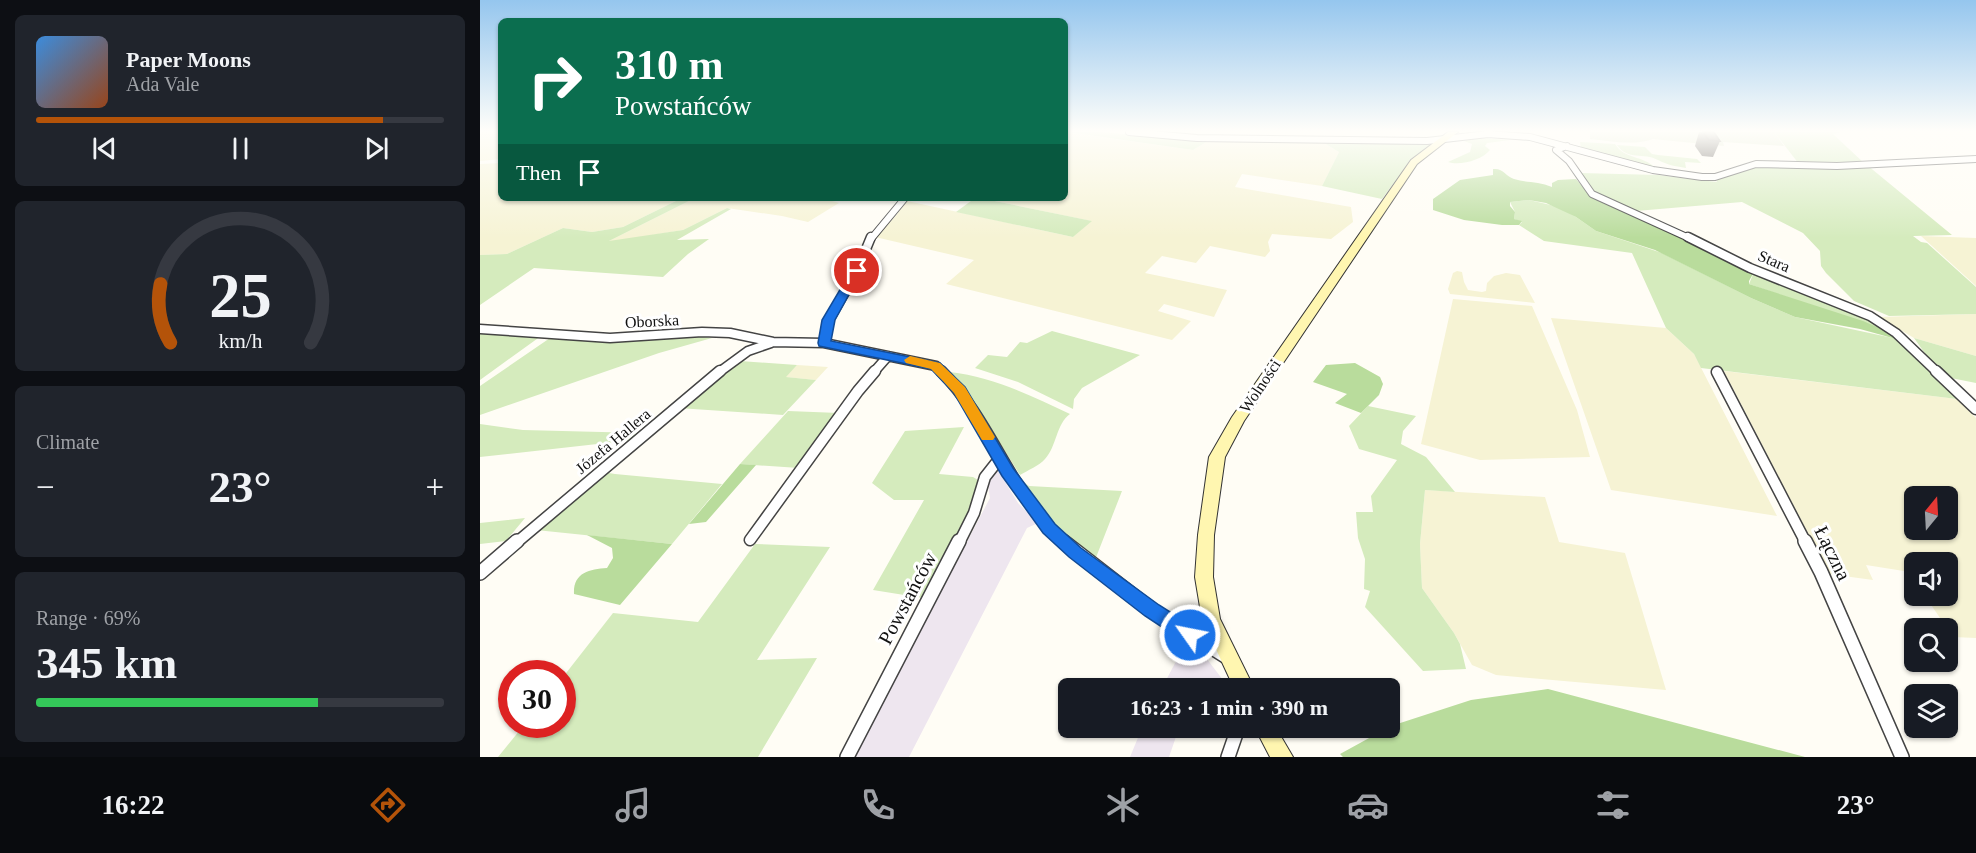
<!DOCTYPE html>
<html lang="en">
<head>
<meta charset="utf-8">
<style>
  :root { --surface:#171b24; --page:#20242c; --text:#f1f3f6; --muted:#9ea1a6; --line:#363941; --accent:#b45309 }
  body { margin:0; font-family:"Times New Roman",serif; background:var(--page); color:var(--text); height:100vh; display:flex; flex-direction:column; font-size:22px; white-space:nowrap }
  * { box-sizing:border-box; margin:0 }
  p { font-size:20px; color:var(--muted) }
  .icon { flex:none; width:33px; height:33px; fill:none; stroke:currentColor; stroke-width:2; stroke-linecap:round; stroke-linejoin:round }
  .map { position:relative; flex:1; overflow:hidden }
  .panel { display:flex; flex-direction:column; gap:15px; padding:15px; background:#0d0f14; width:480px }
  .panel>* { flex:none }
  .guide { position:absolute; left:18px; top:18px; width:570px; height:183px; border-radius:9px; box-shadow:0 2px 4px #0004; background:#0b6e4f; color:#fff; overflow:hidden }
  .needle { width:39px; rotate:18deg }
  .buttons { position:absolute; left:1424px; top:486px; display:grid; gap:12px }
  .buttons a { display:grid; place-items:center; width:54px; height:54px; border-radius:9px; background:var(--surface); box-shadow:0 2px 4px #0004; font-size:30px }
  .speed { position:absolute; left:18px; top:660px; display:flex; gap:12px; font-size:30px; font-weight:700; text-align:center }
  .speed>* { display:grid; place-content:center; width:78px; height:78px; border-radius:50%; background:var(--surface); box-shadow:0 2px 4px #0004; line-height:1 }
  .speed .limit { border:9px solid #d22; background:#fff; color:#111 }
  .pin { position:absolute; display:grid; place-items:center; width:51px; height:51px; color:#fff; margin:-26px; border:3px solid #fff; border-radius:50%; box-shadow:0 2px 6px #0007 }
  .me { position:absolute; width:66px; margin:-33px; rotate:303deg; stroke-linejoin:round; filter:drop-shadow(0 0 4px #0008) }
  .turn { display:flex; align-items:center; gap:21px; height:126px; padding:0 18px; font-size:27px }
  .turn .icon { width:78px; height:78px; stroke-width:2.5 }
  .turn b { display:block; font-size:42px; line-height:51px }
  .then { display:flex; align-items:center; height:57px; padding:0 18px; background:#0003; gap:12px; font-size:22px }
  .big { font-size:45px; font-weight:700; line-height:1.1 }
  .panel .widget { flex:1; display:flex; flex-direction:column; justify-content:center; gap:9px; min-width:0; padding:0 21px; border-radius:9px; background:var(--page) }
  .panel .dial { align-items:center; gap:0 }
  .dial svg { height:156px; overflow:visible; fill:none; stroke:var(--line); stroke-width:7; stroke-linecap:round; text-anchor:middle }
  .dial text { fill:var(--text); stroke:none }
  .song { display:flex; align-items:center; gap:18px }
  .cover { width:72px; height:72px; border-radius:9px; background:linear-gradient(135deg,hsl(210 70% 55%),hsl(20 70% 35%)) }
  .played { height:6px; border-radius:3px; background:linear-gradient(90deg,var(--accent) 85%,var(--line) 85%) }
  .keys { display:flex; justify-content:space-around; direction:ltr }
  .heat { display:flex; justify-content:space-between; align-items:center; font-size:33px; direction:ltr }
  .charge { height:9px; border-radius:4px; background:linear-gradient(90deg,#34c759 69%,var(--line) 0) }
  .trip { position:absolute; left:578px; top:678px; width:342px; height:60px; border-radius:9px; background:var(--surface); box-shadow:0 2px 4px #0004; font-weight:700; line-height:60px; text-align:center }
  .tab-bar { display:flex; height:96px; justify-content:space-around; align-items:center; background:#090b0e; color:var(--muted) }
  .tab-bar .icon { width:42px; height:42px }
  .tab-bar .current { color:var(--accent) }
  .tab-bar b { font-size:27px; color:var(--text) }
  main { display:flex; flex:1; min-height:0 }
  .map>svg:first-child { display:block }
  .industrial { fill:#eee6ef }
  .farmland { fill:#f6f3d4; fill-rule:evenodd }
  .green { fill:#d5ebbd }
  .forest { fill:#b9dc9c }
  .cemetery { fill:#d9e3c4 }
  .lines { fill:none; stroke-linecap:round; stroke-linejoin:round }
  .street-far3-casing { stroke:#444; stroke-width:8 }
  .street-far2-casing { stroke:#444; stroke-width:11 }
  .street-far1-casing { stroke:#444; stroke-width:13 }
  .street-casing { stroke:#444; stroke-width:16 }
  .secondary-casing { stroke:#333; stroke-width:2 }
  .street-far3 { stroke:#fff; stroke-width:6 }
  .street-far2 { stroke:#fff; stroke-width:8 }
  .street-far1 { stroke:#fff; stroke-width:10 }
  .street { stroke:#fff; stroke-width:13 }
  .secondary { fill:#fff6b0; fill-rule:evenodd }
  .wall { fill:#4d4742 }
  .building { fill:#5a524d; stroke:#3f3936; stroke-width:1.5 }
  .route { fill:#1a73e8; stroke:#114b97; stroke-width:1.5 }
  .slow { fill:#f59e0b }
  .labels { text-anchor:middle; dominant-baseline:central; stroke-width:6; stroke-linejoin:round; paint-order:stroke }
  .street-label { font-size:16px; fill:#111; stroke:#fff }
  .near-street-label { font-size:20px; fill:#111; stroke:#fff }
</style>
</head>
<body>
<main>
<section class="panel">
<div class="widget">
<div class="song"><i class="cover"></i><div><b>Paper Moons</b><p>Ada Vale</p></div></div>
<div class="played"></div>
<div class="keys"><svg class="icon" aria-label="previous" viewBox="0 0 24 24"><path d="M18 5L8 12l10 7zM5 5v14"/></svg><svg class="icon" aria-label="pause" viewBox="0 0 24 24"><path d="M8 5v14M16 5v14"/></svg><svg class="icon" aria-label="next" viewBox="0 0 24 24"><path d="M6 5l10 7-10 7zM19 5v14"/></svg></div>
</div>
<div class="widget dial"><svg viewBox="0 0 100 80">
<path d="M14 69A42 42 0 1 1 86 69"/>
<path d="M14 69A42 42 0 0 1 9 39" stroke="#b45309"/>
<text x="50" y="56" font-size="32" font-weight="700">25</text>
<text x="50" y="72" font-size="11">km/h</text>
</svg></div>
<div class="widget"><p>Climate</p>
<div class="heat"><a>−</a><b class="big">23°</b><a>+</a></div>
</div>
<div class="widget"><p>Range · 69%</p><b class="big">345 km</b><div class="charge"></div></div>
</section>
<div class="map">
<svg width="1496" height="757" viewBox="0 0 1496 757">
  <rect width="100%" height="100%" fill="#fffdf5"/>
  <path class="industrial" d="M 514,464 L 538,503 L 558,523 L 547,528 L 429,757 L 374,757 L 510,498 L 507,479 Z
    M 705,644 L 727,659 L 749,688 L 682,688 Z
    M 662,728 L 699,728 L 689,757 L 650,757 Z"/>
  <path class="farmland" d="M 0,132 L 21,132 L 21,159 L 0,161 Z
    M 585,132 L 713,150 L 728,141 L 844,143 L 859,152 L 842,186 L 762,174 L 755,187 L 871,207 L 873,222 L 851,239 L 792,234 L 788,242 L 790,251 L 785,257 L 730,246 L 716,263 L 682,256 L 665,273 L 747,290 L 734,317 L 684,304 L 678,311 L 711,321 L 692,340 L 466,284 L 494,260 L 395,237 L 414,218 L 427,201 L 593,237 L 611,221 L 500,198 L 585,198 Z
    M 21,163 L 21,198 L 202,198 L 143,227 L 112,232 L 83,228 L 27,254 L 0,255 L 0,164 Z
    M 215,198 L 357,198 L 352,201 L 359,203 L 328,222 L 302,216 L 247,208 L 203,230 L 125,243 Z
    M 1441,236 L 1496,238 L 1496,286 Z
    M 977,271 L 982,272 L 984,282 L 988,290 L 1002,292 L 1006,291 L 1007,283 L 1014,276 L 1026,273 L 1040,275 L 1055,303 L 970,294 L 968,289 L 973,273 Z
    M 973,299 L 1052,306 L 1097,410 L 1110,457 L 1000,460 L 941,444 Z
    M 1496,314 L 1496,356 L 1434,338 L 1399,317 Z
    M 1071,318 L 1186,328 L 1214,354 L 1297,516 L 1131,490 Z
    M 317,365 L 348,367 L 336,380 L 305,377 Z
    M 1244,371 L 1477,399 L 1496,418 L 1496,638 L 1473,637 L 1445,596 L 1467,596 L 1467,562 L 1434,562 L 1434,579 L 1430,572 L 1386,565 L 1393,580 L 1349,574 ZM 1434,496 L 1467,496 L 1467,530 L 1434,530 Z
    M 945,490 L 1065,497 L 1079,542 L 1145,553 L 1186,690 L 1016,675 L 992,665 L 974,633 L 942,588 L 940,544 Z"/>
  <path class="green" d="M 588,132 L 620,132 L 728,141 L 713,150 Z
    M 1294,132 L 1361,132 L 1353,134 L 1384,163 L 1319,164 Z
    M 1001,138 L 1030,140 L 1007,143 L 1005,146 L 1010,150 C 1002,160 980,166 968,162 L 990,152 L 992,144 L 984,141 Z
    M 1100,142 L 1135,144 C 1144,159 1164,156 1174,167 L 1158,165 L 1101,148 Z
    M 844,143 L 951,143 L 952,145 L 930,161 L 902,199 L 842,186 L 859,152 Z
    M 1137,145 L 1165,147 L 1172,154 L 1178,155 L 1217,159 L 1221,163 L 1205,162 L 1206,168 C 1194,166 1188,165 1178,160 C 1164,152 1148,161 1137,145 Z
    M 1387,165 L 1472,235 L 1433,236 L 1441,242 L 1447,243 L 1496,287 L 1496,314 L 1409,316 L 1374,301 L 1346,273 L 1341,266 L 1340,251 L 1323,233 L 1262,202 L 1156,211 L 1115,194 L 1100,173 L 1178,175 L 1237,182 L 1235,178 L 1272,166 L 1362,169 Z
    M 202,198 L 215,198 L 129,241 L 203,230 L 247,208 L 251,209 L 197,240 L 229,239 L 208,254 L 183,277 L 54,268 L 0,305 L 0,255 L 27,254 L 83,228 L 112,232 L 143,227 Z
    M 495,198 L 500,198 L 612,221 L 593,237 L 476,212 Z
    M 1049,200 L 1075,206 L 1096,217 L 1116,231 L 1182,253 L 1271,298 L 1315,317 L 1422,340 L 1477,399 L 1221,368 L 1214,354 L 1186,328 L 1152,253 L 1064,241 L 1039,225 L 1042,222 L 1034,219 L 1035,212 L 1030,202 Z
    M 1274,272 L 1387,318 L 1409,332 L 1269,284 Z
    M 0,331 L 61,336 L 0,380 Z
    M 572,331 L 660,355 L 602,388 L 594,399 L 593,409 L 538,382 L 495,368 L 508,355 L 527,357 L 540,342 L 547,343 Z
    M 214,336 L 232,338 L 179,353 L 0,415 L 0,386 L 70,338 L 150,342 Z
    M 1434,338 L 1496,356 L 1496,383 L 1461,376 Z
    M 260,361 L 317,365 L 306,377 L 336,380 L 303,415 L 198,408 Z
    M 470,372 C 513,377 552,396 590,414 C 576,424 577,446 565,459 C 559,466 548,470 540,475 L 491,397 Z
    M 888,406 L 936,416 L 923,431 L 921,444 L 946,457 L 975,492 L 945,490 L 940,544 L 942,588 L 974,633 L 980,644 L 986,669 L 943,671 L 885,607 L 890,591 L 884,589 L 885,559 L 878,538 L 876,512 L 893,512 L 891,496 L 917,460 L 879,449 L 869,426 Z
    M 308,411 L 359,413 L 319,468 L 260,464 Z
    M 0,424 L 43,430 L 161,433 L 153,440 L 0,457 Z
    M 484,427 L 459,474 L 493,477 L 498,480 C 496,516 461,566 443,598 L 393,590 L 444,500 L 414,500 L 392,483 L 425,431 Z
    M 123,472 L 135,474 L 242,484 L 192,544 L 56,530 Z
    M 538,478 L 549,486 L 642,491 L 615,560 C 583,539 560,509 538,478 Z
    M 45,518 L 26,541 L 0,544 L 0,523 Z
    M 275,544 L 350,547 L 277,660 L 337,658 L 278,757 L 18,757 L 44,725 L 82,724 L 83,677 L 133,613 L 218,622 Z"/>
  <path class="forest" d="M 1013,169 C 1024,168 1025,176 1034,179 C 1047,183 1059,181 1072,187 L 1072,183 L 1078,180 L 1096,179 L 1108,193 L 1274,272 L 1269,281 L 1269,284 L 1383,321 L 1409,332 L 1416,339 L 1380,329 L 1315,317 L 1271,298 L 1175,250 L 1116,231 L 1096,217 L 1066,203 L 1049,200 L 1030,202 L 1030,206 L 1035,212 L 1034,219 L 1042,221 L 1039,225 L 1022,225 L 984,220 L 953,210 L 953,199 L 980,180 L 1013,175 Z
    M 875,363 L 900,377 L 903,384 L 899,395 L 881,413 L 855,403 L 867,394 L 833,382 L 846,365 Z
    M 260,464 L 276,465 L 226,522 L 209,524 Z
    M 107,535 L 192,544 L 140,605 L 94,594 C 93,573 109,569 127,568 L 133,558 L 132,548 Z
    M 1068,689 L 1325,757 L 863,757 L 860,754 L 911,726 L 991,700 Z"/>
  <path class="cemetery" d="M 1110,132 L 1294,132 L 1304,146 L 1243,142 L 1244,146 L 1173,139 C 1154,146 1130,141 1110,139 Z"/>
  <g class="lines">
    <defs>
      <path id="street-far3" d="M 649,132 L 717,138 L 947,141 L 1008,134 L 1050,137 L 1173,170 L 1222,177 L 1235,177 L 1276,164 L 1357,166 L 1496,159
        M 1087,146 L 1076,150 L 1089,161 L 1112,194 L 1211,239
        M 391,239 L 425,198"/>
      <path id="street-far2" d="M 1208,237 L 1270,268 L 1390,316 L 1416,333 L 1458,373
        M 0,329 L 130,338 L 222,332 L 250,333 L 293,342 L 344,343 L 456,366 L 463,373
        M 344,343 L 349,320 L 377,271 L 391,237
        M 238,373 L 268,351 L 291,343
        M 393,373 L 408,356"/>
      <path id="street-far1" d="M 461,371 C 511,421 531,495 584,543
        M 1456,371 L 1496,409
        M 1237,372 L 1326,543
        M 270,540 L 378,391 L 395,371
        M 36,543 L 240,371
        M 479,543 L 494,513 L 505,477 L 520,458"/>
      <path id="street" d="M 583,541 L 672,610 L 745,656
        M 1325,541 L 1341,572 L 1422,757
        M 0,573 L 37,541
        M 367,757 L 479,541
        M 748,757 L 758,728"/>
      <path id="secondary" d="M 968,132 L 978,132 L 937,164 L 764,421 L 745,457 L 734,535 L 733,577 L 740,619 L 774,688 L 754,688 L 722,619 L 715,577 L 718,535 L 729,457 L 752,417 L 931,160 Z
        M 775,728 L 796,728 L 813,757 L 790,757 Z"/>
    </defs>
    <use href="#street-far3" class="street-far3-casing"/>
    <use href="#street-far2" class="street-far2-casing"/>
    <use href="#street-far1" class="street-far1-casing"/>
    <use href="#street" class="street-casing"/>
    <use href="#secondary" class="secondary-casing"/>
    <use href="#street-far3" class="street-far3"/>
    <use href="#street-far2" class="street-far2"/>
    <use href="#street-far1" class="street-far1"/>
    <use href="#street" class="street"/>
    <use href="#secondary" class="secondary"/>
  </g>
  <path class="wall" d="M 1219,132 L 1234,132 L 1240,141 L 1233,157 L 1222,156 L 1215,146 Z"/>
  <path class="building" d="M 1223,132 L 1234,132 L 1240,141 L 1229,140 Z"/>
  <linearGradient id="sky" x2="0" y2="1"><stop stop-color="#95c6ee"/><stop offset="0.55" stop-color="#fffefa"/><stop offset="1" stop-color="#fffefa" stop-opacity="0"/></linearGradient>
  <rect width="1496" height="238" fill="url(#sky)"/>
  <path class="route" d="M 377,267 L 382,271 L 355,320 L 351,341 L 460,363 L 485,387 L 533,468 L 575,524 L 601,548 L 679,605 L 717,629 L 720,635 L 717,641 L 710,643 L 703,641 L 665,616 L 589,557 L 563,533 L 522,476 L 474,393 L 451,369 L 339,346 L 338,343 L 342,320 L 371,271 Z"/>
  <path class="slow" d="M 430,356 L 460,363 L 485,387 L 515,437 L 513,440 L 502,440 L 474,393 L 463,381 L 451,369 L 426,363 L 424,360 Z"/>
  <g class="labels">
    <g class="street-label">
      <text transform="translate(1294 261) rotate(23)">Stara</text>
      <text transform="translate(172 321) rotate(-3)">Oborska</text>
      <text transform="translate(780 386) rotate(-56)">Wolności</text>
      <text transform="translate(133 441) rotate(-40)">Józefa Hallera</text>
    </g>
    <g class="near-street-label">
      <text transform="translate(1353 553) rotate(64)">Łączna</text>
      <text transform="translate(427 598) rotate(-62)">Powstańców</text>
    </g>
  </g>
</svg>
<div class="buttons">
<a><svg class="needle" viewBox="-14 -14 28 28"><path d="M0-13l5 13h-10z" fill="#e53935"/><path d="M0 13l5-13h-10z" fill="#9ea1a6"/></svg></a>
<a><svg class="icon" aria-label="sound" viewBox="0 0 24 24"><path d="M4 9h4l5-4v14l-5-4H4zM17 9q2 3 0 6"/></svg></a>
<a><svg class="icon" aria-label="search" viewBox="0 0 24 24"><circle cx="10" cy="10" r="6"/><path d="M15 15l6 6"/></svg></a>
<a><svg class="icon" aria-label="layers" viewBox="0 0 24 24"><path d="M12 4l9 5-9 5-9-5zM3 14l9 5 9-5"/></svg></a>
</div>
<div class="speed"><div class="limit">30</div></div>
<div class="pin" style="left:377px;top:271px;background:#d93025"><svg class="icon" aria-label="arrive" viewBox="0 0 24 24"><path d="M6 21V4h12l-3 4 3 4H6"/></svg></div>
<svg class="me" style="left:710px;top:635px" viewBox="-20 -20 40 40"><circle r="17" fill="#1a73e8" stroke="#fff" stroke-width="3"/><path d="M0-11L8 9 0 5-8 9z" fill="#fff"/></svg>
<div class="trip">16:23 · 1 min · 390 m</div>
<div class="guide">
<div class="turn"><svg class="icon" aria-label="right" viewBox="0 0 24 24"><path d="M7 20v-9h11M14 6l5 5-5 5"/></svg><div><b>310 m</b>Powstańców</div></div>
<div class="then">Then<svg class="icon" aria-label="arrive" viewBox="0 0 24 24"><path d="M6 21V4h12l-3 4 3 4H6"/></svg></div>
</div>
</div>
</main>
<nav class="tab-bar">
<b>16:22</b>
<svg class="icon current" aria-label="directions" viewBox="0 0 24 24"><path d="M12 3l9 9-9 9-9-9zM9 14v-3h6M13 9l2 2-2 2"/></svg>
<svg class="icon" aria-label="music" viewBox="0 0 24 24"><path d="M9 18V5l10-2v13"/><circle cx="6" cy="18" r="3"/><circle cx="16" cy="16" r="3"/></svg>
<svg class="icon" aria-label="phone" viewBox="0 0 24 24"><path d="M5 4h4l2 5-3 2q2 4 5 5l2-3 5 2v4C11 20 4 13 5 4z"/></svg>
<svg class="icon" aria-label="climate" viewBox="0 0 24 24"><path d="M12 3v18M4 7l16 10M4 17L20 7"/></svg>
<svg class="icon" aria-label="car" viewBox="0 0 24 24"><path d="M5 17H2v-5l4-1 3-4h7l3 4 3 1v5h-3M9 17h6M6 11h13"/><circle cx="7" cy="17" r="2"/><circle cx="17" cy="17" r="2"/></svg>
<svg class="icon" aria-label="filters" viewBox="0 0 24 24"><path d="M4 7h16M4 17h16"/><circle cx="9" cy="7" r="2"/><circle cx="15" cy="17" r="2"/></svg>
<b>23°</b>
</nav>
</body>
</html>
